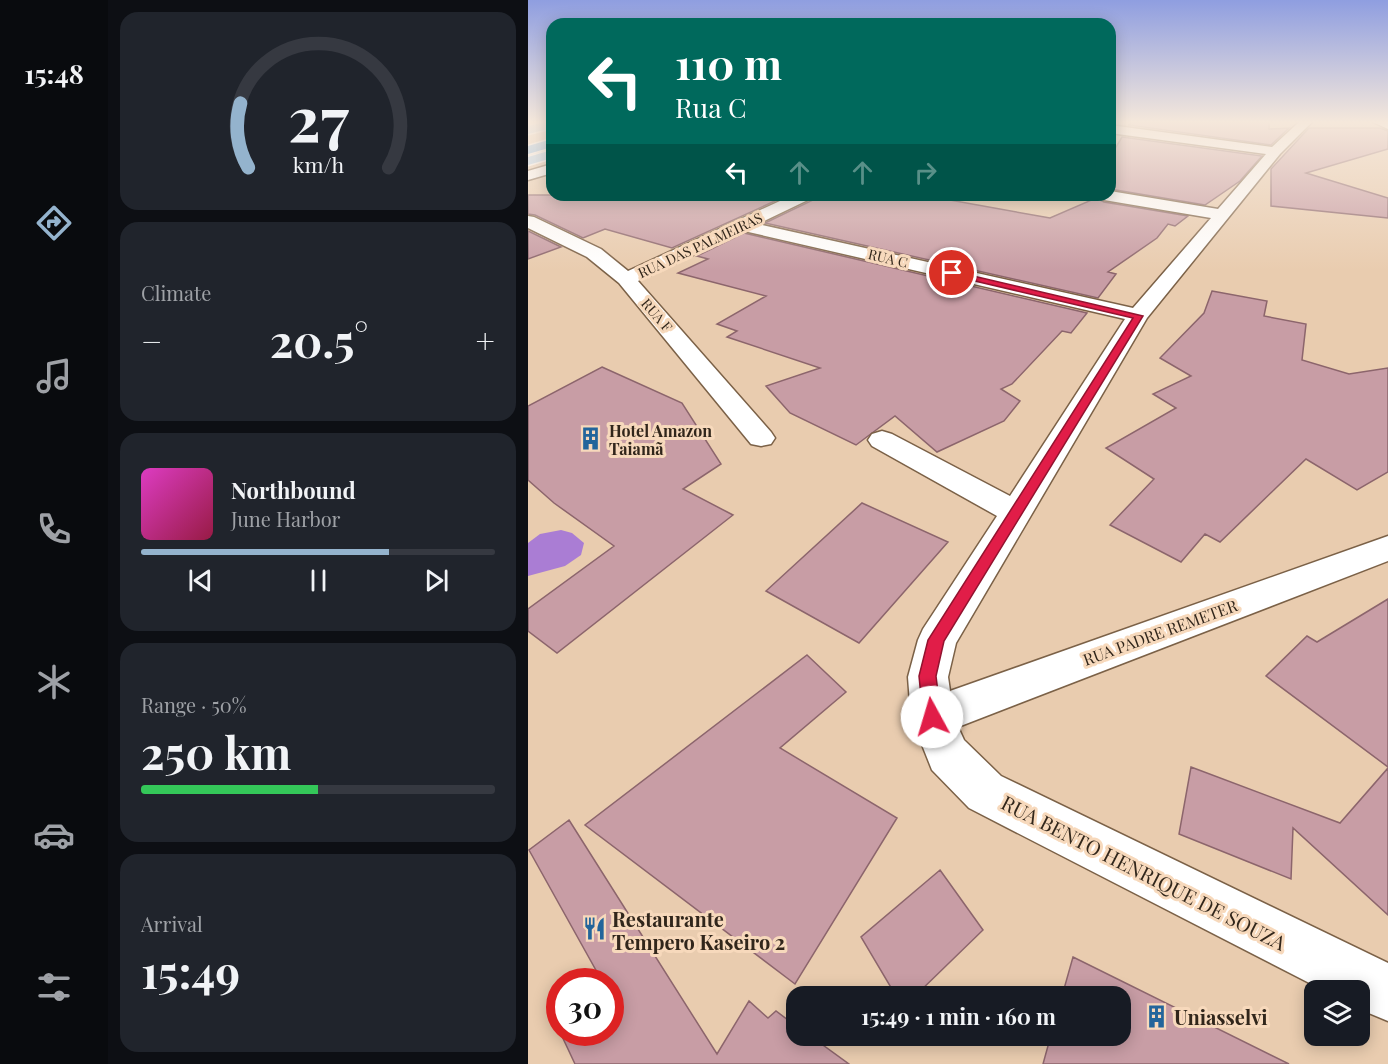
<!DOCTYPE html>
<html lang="en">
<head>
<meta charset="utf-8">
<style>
  :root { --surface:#171b24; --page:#20242c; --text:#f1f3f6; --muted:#9ea1a6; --line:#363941; --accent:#94b3cd }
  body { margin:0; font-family:"Playfair Display",serif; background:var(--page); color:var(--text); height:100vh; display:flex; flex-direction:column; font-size:22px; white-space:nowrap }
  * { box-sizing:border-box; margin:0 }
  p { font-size:20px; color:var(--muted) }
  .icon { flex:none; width:33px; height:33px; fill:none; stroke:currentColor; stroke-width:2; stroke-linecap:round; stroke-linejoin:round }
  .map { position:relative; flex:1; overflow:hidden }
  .side { display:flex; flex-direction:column; gap:12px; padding:12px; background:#0d0f14; width:420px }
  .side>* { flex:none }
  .hud { position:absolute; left:18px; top:18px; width:570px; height:183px; border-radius:18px; box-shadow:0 3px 15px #0003; background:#00695c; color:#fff; overflow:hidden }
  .fabs { position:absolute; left:776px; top:980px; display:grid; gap:12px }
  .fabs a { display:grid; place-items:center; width:66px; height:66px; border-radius:12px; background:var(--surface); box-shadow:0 3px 15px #0003; font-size:30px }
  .speed { position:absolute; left:18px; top:968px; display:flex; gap:12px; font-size:30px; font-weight:700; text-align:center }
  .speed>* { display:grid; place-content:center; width:78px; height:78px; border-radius:50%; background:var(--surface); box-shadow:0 3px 15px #0003; line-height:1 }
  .speed .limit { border:9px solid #d22; background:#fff; color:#111 }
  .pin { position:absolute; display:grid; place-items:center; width:51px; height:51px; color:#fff; margin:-26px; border:3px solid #fff; border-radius:50%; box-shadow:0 2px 6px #0007 }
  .me { position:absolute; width:66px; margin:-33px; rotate:354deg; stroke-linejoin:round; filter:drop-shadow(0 0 4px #0008) }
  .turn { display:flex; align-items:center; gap:21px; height:126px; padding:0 30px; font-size:27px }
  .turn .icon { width:78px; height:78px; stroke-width:2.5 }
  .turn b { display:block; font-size:42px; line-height:51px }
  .lanes { display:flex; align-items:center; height:57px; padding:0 30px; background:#0003; justify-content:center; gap:30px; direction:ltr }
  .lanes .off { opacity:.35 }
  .big { font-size:45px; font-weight:700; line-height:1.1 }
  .side .widget { flex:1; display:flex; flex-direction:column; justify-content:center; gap:9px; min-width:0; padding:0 21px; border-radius:18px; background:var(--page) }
  .side .dial { align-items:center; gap:0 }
  .dial svg { height:156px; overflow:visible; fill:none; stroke:var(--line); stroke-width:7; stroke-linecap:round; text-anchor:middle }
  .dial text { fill:var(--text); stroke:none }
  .song { display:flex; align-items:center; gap:18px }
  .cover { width:72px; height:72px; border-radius:9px; background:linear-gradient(135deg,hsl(310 70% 55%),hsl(340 70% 35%)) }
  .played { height:6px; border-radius:3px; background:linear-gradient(90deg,var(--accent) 70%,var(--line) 70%) }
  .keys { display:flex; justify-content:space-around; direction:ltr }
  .heat { display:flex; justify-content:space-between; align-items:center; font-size:33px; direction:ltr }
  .charge { height:9px; border-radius:4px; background:linear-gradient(90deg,#34c759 50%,var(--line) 0) }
  .trip { position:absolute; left:258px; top:986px; width:345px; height:60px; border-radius:18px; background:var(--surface); box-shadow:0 3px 15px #0003; font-weight:700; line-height:60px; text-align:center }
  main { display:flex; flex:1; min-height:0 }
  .menu { display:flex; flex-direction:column; width:108px; justify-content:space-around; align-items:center; background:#090b0e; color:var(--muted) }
  .menu .icon { width:42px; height:42px }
  .menu .current { color:var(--accent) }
  .menu b { font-size:27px; color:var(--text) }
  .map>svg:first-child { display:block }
  .water { fill:#aa7dd4 }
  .building { fill:#c89da5; stroke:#8c656c; stroke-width:1.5 }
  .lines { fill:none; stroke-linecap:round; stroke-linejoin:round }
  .minor-casing { stroke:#7b6147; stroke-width:3 }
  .major-casing { stroke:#fff; stroke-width:3 }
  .highway-casing { stroke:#fff; stroke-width:3 }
  .minor { fill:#fff; fill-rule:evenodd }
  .major { fill:#a2d0f8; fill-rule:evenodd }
  .highway { fill:#64b0f4; fill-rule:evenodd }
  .route { fill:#e11d48; stroke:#92132f; stroke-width:1.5 }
  .labels { text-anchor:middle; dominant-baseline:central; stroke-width:6; stroke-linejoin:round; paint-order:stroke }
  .far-street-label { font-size:14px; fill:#31261b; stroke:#f7d9bc }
  .poi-label { font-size:16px; font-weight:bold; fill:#31261b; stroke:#f7d9bc; text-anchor:start }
  .street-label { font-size:16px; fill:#31261b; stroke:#f7d9bc }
  .near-street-label { font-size:20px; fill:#31261b; stroke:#f7d9bc }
  .near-poi-label { font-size:20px; font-weight:bold; fill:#31261b; stroke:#f7d9bc; text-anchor:start }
</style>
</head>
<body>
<main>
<nav class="menu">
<b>15:48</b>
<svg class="icon current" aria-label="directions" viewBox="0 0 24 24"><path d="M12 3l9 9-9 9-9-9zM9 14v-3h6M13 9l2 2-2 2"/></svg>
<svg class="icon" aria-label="music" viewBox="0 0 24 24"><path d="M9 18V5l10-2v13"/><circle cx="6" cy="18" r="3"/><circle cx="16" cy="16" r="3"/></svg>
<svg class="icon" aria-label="phone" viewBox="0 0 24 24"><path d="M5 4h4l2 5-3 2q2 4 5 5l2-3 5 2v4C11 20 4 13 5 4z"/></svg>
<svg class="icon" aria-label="climate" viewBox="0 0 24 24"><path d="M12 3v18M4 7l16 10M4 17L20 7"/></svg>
<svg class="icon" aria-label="car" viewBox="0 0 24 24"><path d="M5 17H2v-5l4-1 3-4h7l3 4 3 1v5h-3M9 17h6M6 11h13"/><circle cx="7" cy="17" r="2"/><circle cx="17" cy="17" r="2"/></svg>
<svg class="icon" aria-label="filters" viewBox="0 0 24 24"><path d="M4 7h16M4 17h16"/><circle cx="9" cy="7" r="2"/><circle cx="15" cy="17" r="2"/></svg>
</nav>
<section class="side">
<div class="widget dial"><svg viewBox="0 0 100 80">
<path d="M14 69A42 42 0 1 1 86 69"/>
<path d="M14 69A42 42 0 0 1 10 36" stroke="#94b3cd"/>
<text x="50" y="56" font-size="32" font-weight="700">27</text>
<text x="50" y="72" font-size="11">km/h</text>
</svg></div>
<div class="widget"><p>Climate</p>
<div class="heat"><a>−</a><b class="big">20.5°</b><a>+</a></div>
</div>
<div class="widget">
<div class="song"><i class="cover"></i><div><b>Northbound</b><p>June Harbor</p></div></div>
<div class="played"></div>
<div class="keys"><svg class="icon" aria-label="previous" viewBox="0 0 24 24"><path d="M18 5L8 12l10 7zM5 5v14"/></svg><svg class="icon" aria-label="pause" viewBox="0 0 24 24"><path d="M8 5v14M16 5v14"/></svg><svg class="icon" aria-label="next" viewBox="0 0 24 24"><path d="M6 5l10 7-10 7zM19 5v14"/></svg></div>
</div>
<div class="widget"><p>Range · 50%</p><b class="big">250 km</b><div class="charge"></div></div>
<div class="widget"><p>Arrival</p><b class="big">15:49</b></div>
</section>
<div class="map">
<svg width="860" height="1064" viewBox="0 0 860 1064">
  <rect width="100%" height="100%" fill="#e9ccaf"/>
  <path class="water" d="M 33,530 L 44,533 L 56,543 L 53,555 L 37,566 L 0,576 L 0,543 L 12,534 Z"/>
  <path class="building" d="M 603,122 L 741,122 L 741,129 L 761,128 L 743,145 L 601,125 Z
    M 781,128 L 852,128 L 860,131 L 860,149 L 778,173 L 860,198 L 860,218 L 743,206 L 743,169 Z
    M 594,137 L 734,156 L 712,181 L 677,205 L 582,189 L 582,157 Z
    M 0,195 L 260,195 L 144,248 L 77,229 L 55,238 L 7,215 L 0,214 Z
    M 288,195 L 394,195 L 522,218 L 568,198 L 576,202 L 660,216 L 647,226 L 640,224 L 629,238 L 580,272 L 588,274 L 570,298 L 237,223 L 285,200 Z
    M 0,231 L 33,247 L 0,259 Z
    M 216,233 L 559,313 L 543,333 L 534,331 L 484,384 L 473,389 L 492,401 L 476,421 L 409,452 L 367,416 L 328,445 L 262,413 L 238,386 L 292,368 L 199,337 L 209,331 L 189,324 L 238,296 L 150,273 L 180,259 L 169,256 Z
    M 684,291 L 739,301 L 736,316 L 778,324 L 774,360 L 821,374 L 860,368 L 860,472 L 829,490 L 778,459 L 692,542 L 677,534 L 653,562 L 582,525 L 626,479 L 578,448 L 648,408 L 625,394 L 663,376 L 632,358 L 676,313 Z
    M 74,367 L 154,403 L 193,464 L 155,489 L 205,515 L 29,653 L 0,631 L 0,609 L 86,546 L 26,503 L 0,480 L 0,406 Z
    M 334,503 L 420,542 L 331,643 L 238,591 Z
    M 860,599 L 860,767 L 738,676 L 779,636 L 789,642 Z
    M 279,655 L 318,692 L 252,748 L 369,818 L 267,984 L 57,825 Z
    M 663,767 L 812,823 L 860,768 L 860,915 L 765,828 L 763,879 L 651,834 Z
    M 41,820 L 189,1054 L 221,1001 L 240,1018 L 248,1011 L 268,1026 L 268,1035 L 281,1035 L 321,1064 L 47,1064 L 32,1032 L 82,1032 L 82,981 L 74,981 L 1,850 Z
    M 412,870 L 455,930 L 387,996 L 368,996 L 333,937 Z
    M 545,957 L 761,1064 L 515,1064 L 523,1035 L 592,1035 L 592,996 L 534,996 Z"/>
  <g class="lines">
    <defs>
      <path id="minor" d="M 771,122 L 784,122 L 752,154 L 619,318 L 428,643 L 420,677 L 422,691 L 860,536 L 860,561 L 430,727 L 436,740 L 473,776 L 860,963 L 860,1021 L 831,1009 L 831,990 L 795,990 L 441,808 L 404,770 L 383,717 L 380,677 L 390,640 L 395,629 L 469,516 L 344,446 L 340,440 L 344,434 L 354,431 L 364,434 L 482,496 L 597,319 L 216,231 L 110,281 L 243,432 L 247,438 L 243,444 L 233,446 L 223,444 L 91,283 L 59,257 L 0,228 L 0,216 L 6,217 L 73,249 L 100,271 L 265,195 L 286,195 L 284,198 L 230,224 L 605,308 L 683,218 L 576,200 L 568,195 L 582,195 L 582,191 L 690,209 L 738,154 L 582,133 L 582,125 L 744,147 Z
        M 845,122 L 860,122 L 860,129 Z
        M 24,164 L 24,173 L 0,180 L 0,171 Z"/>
      <path id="major" d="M 16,122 L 24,122 L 24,128 L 0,134 L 0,126 Z
        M 24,150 L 24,158 L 0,165 L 0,157 Z"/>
      <path id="highway" d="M 24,139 L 24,147 L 0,154 L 0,146 Z"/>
    </defs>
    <use href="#minor" class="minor-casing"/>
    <use href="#major" class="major-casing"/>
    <use href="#highway" class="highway-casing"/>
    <use href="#minor" class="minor"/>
    <use href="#major" class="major"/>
    <use href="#highway" class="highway"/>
  </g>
  <linearGradient id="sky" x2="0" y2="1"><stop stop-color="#8f9ee0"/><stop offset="0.45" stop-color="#f5e8db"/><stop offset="1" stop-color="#f5e8db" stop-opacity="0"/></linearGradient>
  <rect width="860" height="271" fill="url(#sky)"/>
  <path class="route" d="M 424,271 L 615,316 L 416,641 L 408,676 L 413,717 L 410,722 L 404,725 L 398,722 L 395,717 L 391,676 L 400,640 L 605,318 L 421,275 L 421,272 Z"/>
  <defs>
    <symbol id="building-bare" viewBox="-9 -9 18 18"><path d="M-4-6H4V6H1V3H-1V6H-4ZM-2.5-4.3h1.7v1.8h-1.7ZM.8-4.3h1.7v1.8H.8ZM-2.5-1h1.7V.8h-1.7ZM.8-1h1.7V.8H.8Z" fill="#23659b" stroke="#f7d9bc" stroke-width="2.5" paint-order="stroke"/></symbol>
    <symbol id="restaurant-bare" viewBox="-9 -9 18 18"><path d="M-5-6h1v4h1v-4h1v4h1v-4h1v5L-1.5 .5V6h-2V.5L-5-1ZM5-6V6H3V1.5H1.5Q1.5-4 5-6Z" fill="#23659b" stroke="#f7d9bc" stroke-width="2.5" paint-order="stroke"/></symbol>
  </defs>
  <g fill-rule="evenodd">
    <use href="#building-bare" x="46" y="422" width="33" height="33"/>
    <use href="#restaurant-bare" x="50" y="912" width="33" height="33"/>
    <use href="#building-bare" x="612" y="1000" width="33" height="33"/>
  </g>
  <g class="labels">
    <g class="far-street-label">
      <text transform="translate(172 245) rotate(-25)">RUA DAS PALMEIRAS</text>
      <text transform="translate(360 258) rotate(13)">RUA C</text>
      <text transform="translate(129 315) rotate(49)">RUA F</text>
    </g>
    <g class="poi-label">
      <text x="81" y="430">Hotel Amazon<tspan x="81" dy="18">Taiamã</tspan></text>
    </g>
    <g class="street-label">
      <text transform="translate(632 632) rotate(-20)">RUA PADRE REMETER</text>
    </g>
    <g class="near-street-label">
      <text transform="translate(616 872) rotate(27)">RUA BENTO HENRIQUE DE SOUZA</text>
    </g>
    <g class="near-poi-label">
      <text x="84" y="918">Restaurante<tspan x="84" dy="23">Tempero Kaseiro 2</tspan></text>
      <text x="646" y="1016">Uniasselvi</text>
    </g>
  </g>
</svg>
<div class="fabs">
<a><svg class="icon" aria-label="layers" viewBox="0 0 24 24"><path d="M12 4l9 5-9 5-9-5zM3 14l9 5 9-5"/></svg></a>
</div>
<div class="speed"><div class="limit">30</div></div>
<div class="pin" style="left:424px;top:273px;background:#d93025"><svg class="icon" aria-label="arrive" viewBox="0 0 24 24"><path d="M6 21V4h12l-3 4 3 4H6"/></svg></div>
<svg class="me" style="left:404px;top:717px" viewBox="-20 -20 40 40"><circle r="19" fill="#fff"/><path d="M0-13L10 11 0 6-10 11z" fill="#e11d48"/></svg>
<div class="trip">15:49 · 1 min · 160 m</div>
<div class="hud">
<div class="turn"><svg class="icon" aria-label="left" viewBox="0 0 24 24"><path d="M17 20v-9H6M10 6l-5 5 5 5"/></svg><div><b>110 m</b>Rua C</div></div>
<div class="lanes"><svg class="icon" aria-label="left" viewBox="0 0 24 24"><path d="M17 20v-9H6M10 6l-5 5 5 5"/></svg><svg class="icon off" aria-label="ahead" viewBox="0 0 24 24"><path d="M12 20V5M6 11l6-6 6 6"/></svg><svg class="icon off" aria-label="ahead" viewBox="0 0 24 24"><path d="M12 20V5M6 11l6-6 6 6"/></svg><svg class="icon off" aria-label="right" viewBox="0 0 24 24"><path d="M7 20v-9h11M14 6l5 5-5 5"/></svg></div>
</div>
</div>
</main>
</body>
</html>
